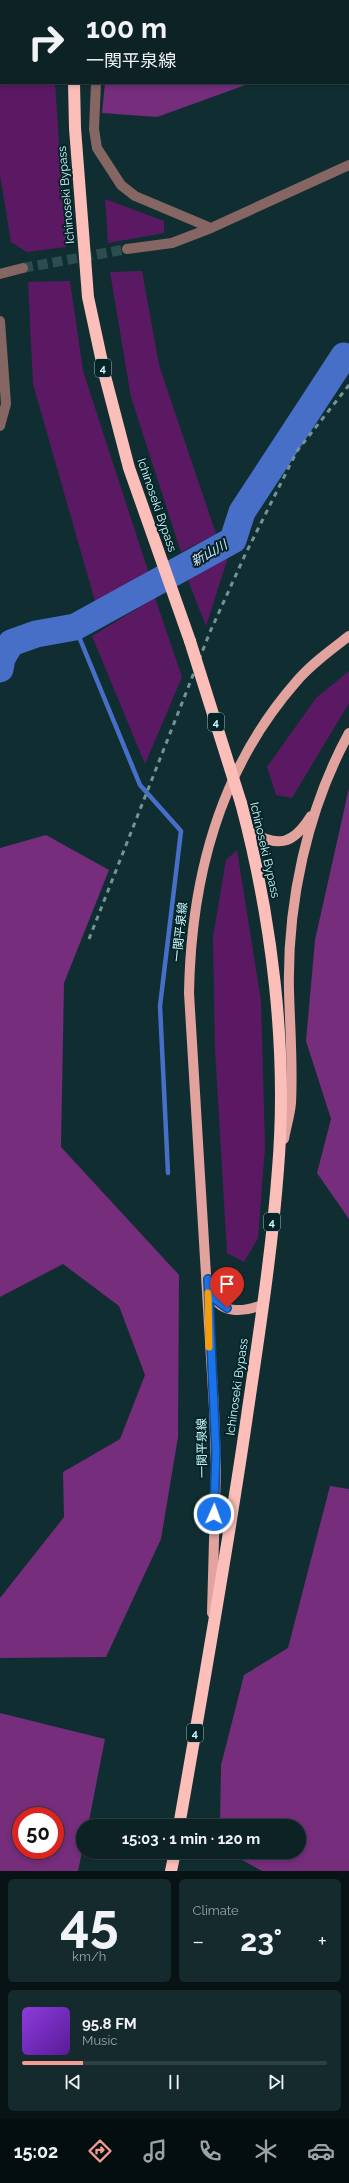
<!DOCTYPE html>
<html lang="en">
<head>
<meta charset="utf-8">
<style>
  :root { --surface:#0c2225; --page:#152a2d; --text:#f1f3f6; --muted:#9aa4a7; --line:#2c3f42; --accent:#f59c95 }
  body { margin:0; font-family:Raleway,"Noto Sans JP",sans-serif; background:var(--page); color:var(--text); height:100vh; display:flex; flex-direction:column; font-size:15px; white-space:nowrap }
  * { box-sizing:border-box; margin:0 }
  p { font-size:13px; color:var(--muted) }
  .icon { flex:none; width:22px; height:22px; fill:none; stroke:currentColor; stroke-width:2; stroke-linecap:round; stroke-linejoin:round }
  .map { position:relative; height:1871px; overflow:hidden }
  .sheet { display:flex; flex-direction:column; gap:8px; padding:8px; background:#071314; flex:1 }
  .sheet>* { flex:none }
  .banner { position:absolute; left:0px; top:0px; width:349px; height:84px; box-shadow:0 2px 6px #0003,0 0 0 1px var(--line); background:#0c2225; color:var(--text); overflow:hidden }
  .speed { position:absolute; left:12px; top:1807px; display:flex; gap:8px; font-size:20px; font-weight:700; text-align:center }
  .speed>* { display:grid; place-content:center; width:52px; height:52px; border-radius:50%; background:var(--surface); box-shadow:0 2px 6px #0003,0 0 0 1px var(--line); line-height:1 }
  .speed .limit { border:6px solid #d22; background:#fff; color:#111 }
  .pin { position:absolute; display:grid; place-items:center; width:34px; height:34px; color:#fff; margin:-41px -17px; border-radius:50% 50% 50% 0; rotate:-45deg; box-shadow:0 0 4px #0007 }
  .pin .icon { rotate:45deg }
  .me { position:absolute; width:44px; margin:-22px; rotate:2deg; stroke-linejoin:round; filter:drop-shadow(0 0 3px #0008) }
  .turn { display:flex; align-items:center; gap:14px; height:84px; padding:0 20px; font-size:18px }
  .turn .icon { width:52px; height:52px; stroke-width:2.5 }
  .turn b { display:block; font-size:28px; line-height:34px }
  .big { font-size:30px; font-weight:700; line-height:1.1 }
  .sheet .widget { flex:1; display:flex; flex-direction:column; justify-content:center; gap:6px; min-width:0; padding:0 14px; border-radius:6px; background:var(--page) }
  .sheet .dial { align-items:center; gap:0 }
  .dial b { font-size:52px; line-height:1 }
  .song { display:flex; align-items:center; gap:12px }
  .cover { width:48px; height:48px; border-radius:6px; background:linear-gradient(135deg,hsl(270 70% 55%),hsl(270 70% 35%)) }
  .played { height:4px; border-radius:2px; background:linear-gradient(90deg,var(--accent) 20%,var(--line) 20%) }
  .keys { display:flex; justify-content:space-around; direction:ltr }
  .heat { display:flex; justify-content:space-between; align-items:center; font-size:22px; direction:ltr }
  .sheet .tiles { flex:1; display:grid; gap:8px; grid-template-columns:1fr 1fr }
  .widget:last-child { grid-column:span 2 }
  .trip { position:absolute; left:76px; top:1819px; width:230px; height:40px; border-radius:20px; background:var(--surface); box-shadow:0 2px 6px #0003,0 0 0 1px var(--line); font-weight:700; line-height:40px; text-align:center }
  .tab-bar { display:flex; height:64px; justify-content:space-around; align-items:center; background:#050e0f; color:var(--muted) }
  .tab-bar .icon { width:28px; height:28px }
  .tab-bar .current { color:var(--accent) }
  .tab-bar b { font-size:18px; color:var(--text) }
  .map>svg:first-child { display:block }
  .green { fill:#5c1963 }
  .forest { fill:#752d7c; fill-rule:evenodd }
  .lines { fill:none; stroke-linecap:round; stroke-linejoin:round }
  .stream { stroke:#476fc8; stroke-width:4.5 }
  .river { stroke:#476fc8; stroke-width:27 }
  .minor-tunnel { stroke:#2c4d50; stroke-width:10; stroke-dasharray:10 5; stroke-linecap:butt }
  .minor { stroke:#856663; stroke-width:10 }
  .major { stroke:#e2a29d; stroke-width:10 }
  .highway { stroke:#fcbeb9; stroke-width:12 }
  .rail { stroke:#709599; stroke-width:3; stroke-dasharray:5 5; stroke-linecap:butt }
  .highway-bridge { stroke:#fcbeb9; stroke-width:12 }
  .route-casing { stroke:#114b97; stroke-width:10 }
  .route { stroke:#1a73e8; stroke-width:7 }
  .slow { stroke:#f59e0b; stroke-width:7 }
  .labels { text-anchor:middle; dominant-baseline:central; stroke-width:4; stroke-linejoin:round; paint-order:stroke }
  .shield { fill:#052427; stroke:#92babe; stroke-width:1 }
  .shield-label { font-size:11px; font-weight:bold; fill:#cefafe }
  .street-label { font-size:12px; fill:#cefafe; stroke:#052427 }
  .water-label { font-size:13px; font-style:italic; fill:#d6e2fa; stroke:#052427 }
</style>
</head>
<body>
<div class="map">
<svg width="349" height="1871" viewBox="0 0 349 1871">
  <rect width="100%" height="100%" fill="#102e31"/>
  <path class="green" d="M 0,0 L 53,0 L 1,1 L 1,83 L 55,83 L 66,247 L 27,252 L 11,242 L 0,175 Z
    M 105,199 L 164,221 L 164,233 L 108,243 Z
    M 142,271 L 159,365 L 216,534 L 181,552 L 131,397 L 110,272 Z
    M 70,281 L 83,371 L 150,577 L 95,601 L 33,384 L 28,282 Z
    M 228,557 L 206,626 L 188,580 Z
    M 155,598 L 182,677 L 145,764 L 92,636 Z
    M 349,671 L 349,703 L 292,798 L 276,795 L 267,767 L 316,698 Z
    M 237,850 L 261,1001 L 265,1147 L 258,1238 L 244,1262 L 227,1253 L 215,1049 L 213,937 L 226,860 Z"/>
  <path class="forest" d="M 113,0 L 349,0 L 349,46 L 348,1 Z
    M 105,83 L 251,83 L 157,117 L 102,113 Z
    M 349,788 L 349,1219 L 317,1173 L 331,1119 L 306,1041 L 315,940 Z
    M 46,835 L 109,870 L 64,983 L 61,1147 L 179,1275 L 178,1437 L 161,1539 L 106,1657 L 0,1658 L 0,1598 L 64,1517 L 63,1472 L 120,1439 L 145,1375 L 119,1306 L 63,1264 L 0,1297 L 0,848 Z
    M 330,1486 L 349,1489 L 349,1871 L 262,1871 L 228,1852 L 299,1852 L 299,1826 L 220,1826 L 221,1765 L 244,1675 L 288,1648 Z
    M 0,1713 L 105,1739 L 88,1826 L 83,1826 L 83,1847 L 78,1871 L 0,1871 ZM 21,1816 L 55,1816 L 55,1850 L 21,1850 Z"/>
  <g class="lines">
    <path class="stream" d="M 75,627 L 140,785 L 181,831 L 160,1006 L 168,1173"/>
    <path class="river" d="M 0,669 L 2,658 L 11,643 L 36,634 L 75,627 L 233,540 L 242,512 L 344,356 L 349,359"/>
    <path class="minor-tunnel" d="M 23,268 L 127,249"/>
    <path class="minor" d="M 103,1 L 104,0
      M 96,83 L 94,129 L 97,148 L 121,185 L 135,196 L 211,228 L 349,165
      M 127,249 L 172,243 L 211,228
      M 0,274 L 23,268
      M 0,321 L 6,404 L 0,426"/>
    <path class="major" d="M 249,831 C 278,848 293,845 311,816
      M 284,1139 C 286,1127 290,1115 291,1103 C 293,1065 290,1028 289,991 C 287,903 307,810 349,733
      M 210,1289 C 218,1315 243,1313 264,1304
      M 212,1613 L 216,1467 L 214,1408 L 189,993 C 191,878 219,770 296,682 C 311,664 331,650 349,636"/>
    <path class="highway" d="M 70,0 L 70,1
      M 74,83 L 75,128 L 88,297 L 105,376 L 129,468 L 190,641
      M 179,1826 C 203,1689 227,1553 247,1416 C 259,1334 272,1251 278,1169 C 288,1049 272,919 241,803
      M 171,1871 L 175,1852"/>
    <path class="rail" d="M 89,939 L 210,632 L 245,555 L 297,451 L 349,385"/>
    <path class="highway-bridge" d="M 190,641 L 241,803"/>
  </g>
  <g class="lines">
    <defs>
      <path id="route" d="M 214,1514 L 216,1452 L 208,1279 L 213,1298 L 227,1308"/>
    </defs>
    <use href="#route" class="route-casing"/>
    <use href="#route" class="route"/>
    <path class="slow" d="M 208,1293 L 209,1347"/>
  </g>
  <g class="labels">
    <g class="shield">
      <rect x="95" y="359" width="16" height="18" rx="3"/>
      <rect x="208" y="713" width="16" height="18" rx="3"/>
      <rect x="264" y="1213" width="16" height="18" rx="3"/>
      <rect x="187" y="1724" width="16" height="18" rx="3"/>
    </g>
    <g class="shield-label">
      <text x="103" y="368">4</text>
      <text x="216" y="722">4</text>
      <text x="272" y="1222">4</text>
      <text x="195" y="1733">4</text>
    </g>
    <g class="street-label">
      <text transform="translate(66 195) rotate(-95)">Ichinoseki Bypass</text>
      <text transform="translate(157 505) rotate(71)">Ichinoseki Bypass</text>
      <text transform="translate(265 850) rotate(77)">Ichinoseki Bypass</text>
      <text transform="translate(180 932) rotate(-84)">一関平泉線</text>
      <text transform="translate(237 1387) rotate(-82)">Ichinoseki Bypass</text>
      <text transform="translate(202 1448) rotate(-91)">一関平泉線</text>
    </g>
    <g class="water-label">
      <text transform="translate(209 553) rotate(-29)">新山川</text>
    </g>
  </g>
</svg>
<div class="speed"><div class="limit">50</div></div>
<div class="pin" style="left:227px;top:1308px;background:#d93025"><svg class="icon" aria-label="arrive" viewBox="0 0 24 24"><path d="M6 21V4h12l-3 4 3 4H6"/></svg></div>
<svg class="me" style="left:214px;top:1514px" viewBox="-20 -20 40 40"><circle r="17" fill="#1a73e8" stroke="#fff" stroke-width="3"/><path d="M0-11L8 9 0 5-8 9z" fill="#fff"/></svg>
<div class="trip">15:03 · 1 min · 120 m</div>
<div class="banner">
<div class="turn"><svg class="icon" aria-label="right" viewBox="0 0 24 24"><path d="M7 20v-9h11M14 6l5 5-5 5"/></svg><div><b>100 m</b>一関平泉線</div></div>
</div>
</div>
<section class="sheet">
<div class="tiles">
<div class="widget dial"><b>45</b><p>km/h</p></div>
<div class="widget"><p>Climate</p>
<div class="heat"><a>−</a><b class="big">23°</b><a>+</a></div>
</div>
<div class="widget">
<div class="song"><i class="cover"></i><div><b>95.8 FM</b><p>Music</p></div></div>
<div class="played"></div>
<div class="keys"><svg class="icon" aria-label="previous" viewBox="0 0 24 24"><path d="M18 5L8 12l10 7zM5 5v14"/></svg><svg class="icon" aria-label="pause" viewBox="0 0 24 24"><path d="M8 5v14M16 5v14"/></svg><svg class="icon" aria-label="next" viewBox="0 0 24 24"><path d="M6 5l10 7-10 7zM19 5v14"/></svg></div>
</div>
</div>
</section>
<nav class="tab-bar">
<b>15:02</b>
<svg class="icon current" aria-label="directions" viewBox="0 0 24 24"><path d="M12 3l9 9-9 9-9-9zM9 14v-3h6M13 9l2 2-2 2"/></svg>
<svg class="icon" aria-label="music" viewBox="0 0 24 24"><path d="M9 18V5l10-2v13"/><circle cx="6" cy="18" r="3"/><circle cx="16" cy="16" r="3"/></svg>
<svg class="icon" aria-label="phone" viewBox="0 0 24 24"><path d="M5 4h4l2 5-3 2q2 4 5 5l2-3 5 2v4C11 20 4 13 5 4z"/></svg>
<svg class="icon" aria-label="climate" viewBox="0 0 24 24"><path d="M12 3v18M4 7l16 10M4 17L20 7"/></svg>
<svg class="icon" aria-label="car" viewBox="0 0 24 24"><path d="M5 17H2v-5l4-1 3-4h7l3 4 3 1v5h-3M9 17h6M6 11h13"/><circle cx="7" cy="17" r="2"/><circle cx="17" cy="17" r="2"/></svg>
</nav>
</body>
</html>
